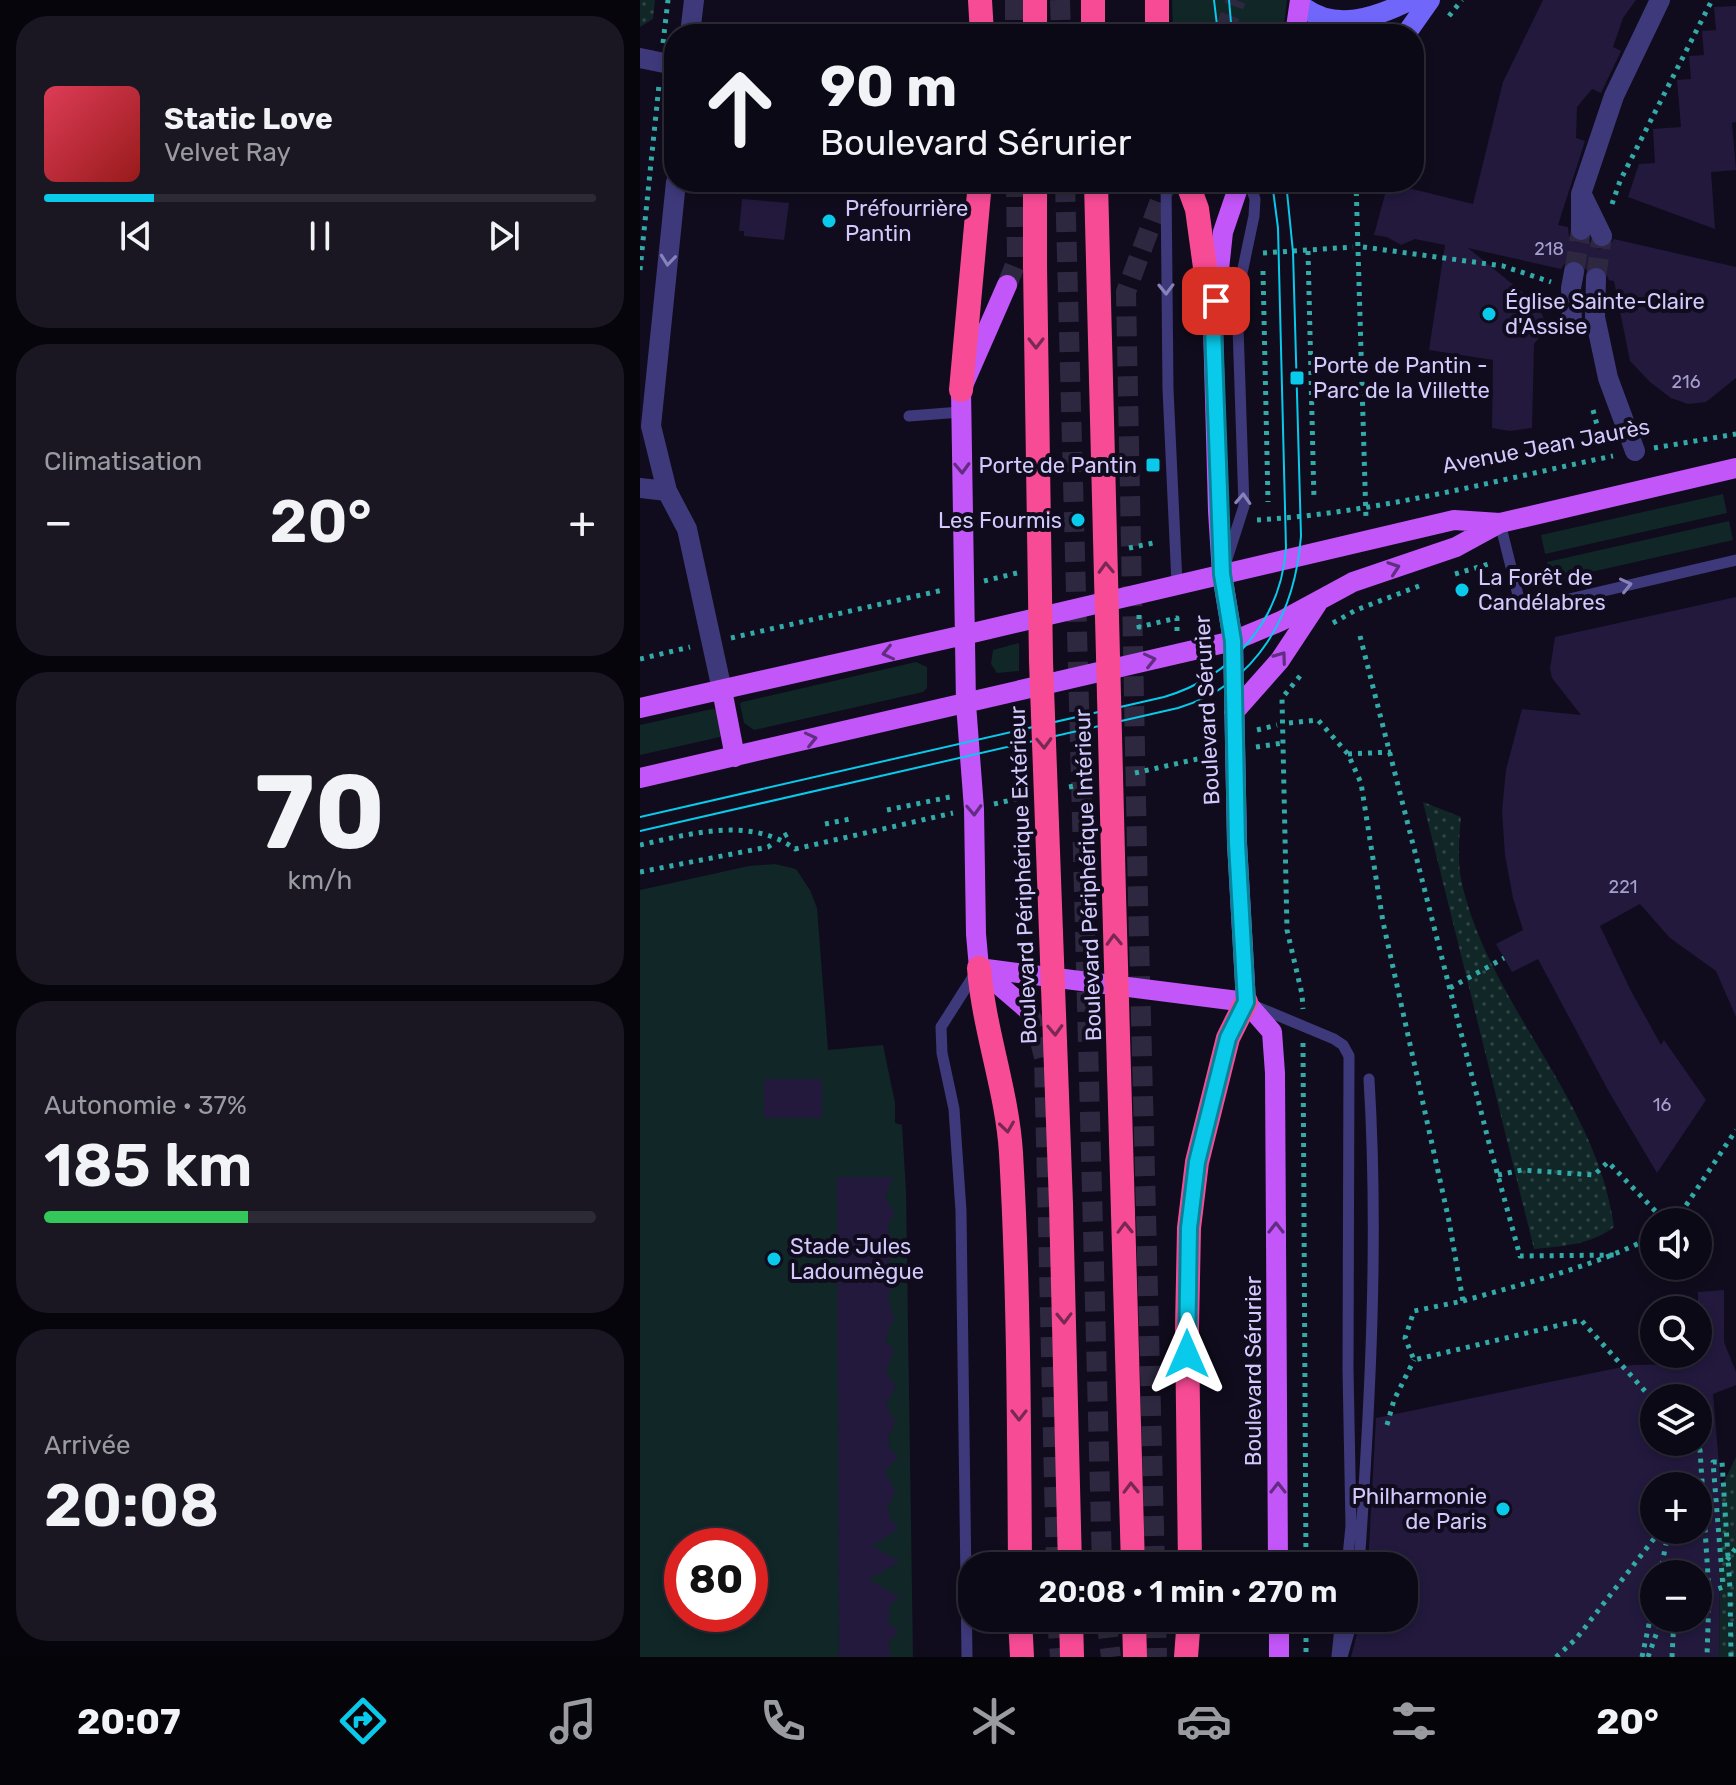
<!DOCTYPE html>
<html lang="fr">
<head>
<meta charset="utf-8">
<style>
  :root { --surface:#0c0916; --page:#1a1723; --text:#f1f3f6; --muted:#9a9aa1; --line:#2c2a35; --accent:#09caea }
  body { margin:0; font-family:Rubik,sans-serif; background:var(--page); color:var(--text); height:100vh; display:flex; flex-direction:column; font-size:30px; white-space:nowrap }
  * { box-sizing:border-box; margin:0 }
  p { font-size:26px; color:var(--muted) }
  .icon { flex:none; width:44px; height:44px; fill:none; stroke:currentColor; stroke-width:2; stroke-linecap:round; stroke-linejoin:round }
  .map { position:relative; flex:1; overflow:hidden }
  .panel { display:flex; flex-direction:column; gap:16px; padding:16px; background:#07050c; width:640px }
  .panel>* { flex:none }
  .guide { position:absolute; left:24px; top:24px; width:760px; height:168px; border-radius:32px; box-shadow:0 4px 12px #0003,0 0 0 2px var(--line); background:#0c0916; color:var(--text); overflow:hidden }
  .tools { position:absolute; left:1000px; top:1208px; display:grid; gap:16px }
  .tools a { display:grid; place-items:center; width:72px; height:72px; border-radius:50%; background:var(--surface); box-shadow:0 4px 12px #0003,0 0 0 2px var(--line); font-size:40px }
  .speed { position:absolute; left:24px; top:1528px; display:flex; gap:16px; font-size:40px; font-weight:700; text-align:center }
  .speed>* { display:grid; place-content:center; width:104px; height:104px; border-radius:50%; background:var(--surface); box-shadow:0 4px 12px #0003,0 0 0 2px var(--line); line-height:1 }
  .speed .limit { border:12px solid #d22; background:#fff; color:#111 }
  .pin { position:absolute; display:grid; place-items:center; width:68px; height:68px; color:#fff; margin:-34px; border-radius:16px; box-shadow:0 4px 12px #0006 }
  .me { position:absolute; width:88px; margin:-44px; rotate:0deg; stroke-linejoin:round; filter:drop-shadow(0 0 6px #0008) }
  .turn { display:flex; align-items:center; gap:28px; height:168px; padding:0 24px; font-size:36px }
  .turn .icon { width:104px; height:104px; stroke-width:2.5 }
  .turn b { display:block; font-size:56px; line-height:68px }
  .big { font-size:60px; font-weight:600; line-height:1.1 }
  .panel .card { flex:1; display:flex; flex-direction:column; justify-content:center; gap:12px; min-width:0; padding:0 28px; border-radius:32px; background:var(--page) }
  .panel .dial { align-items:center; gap:0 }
  .dial b { font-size:104px; line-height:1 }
  .song { display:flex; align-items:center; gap:24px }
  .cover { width:96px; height:96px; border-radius:12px; background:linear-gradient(135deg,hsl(350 70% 55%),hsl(0 70% 35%)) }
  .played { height:8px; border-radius:4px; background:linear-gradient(90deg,var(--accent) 20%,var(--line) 20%) }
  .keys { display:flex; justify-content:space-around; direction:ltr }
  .heat { display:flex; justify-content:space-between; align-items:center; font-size:44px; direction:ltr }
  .charge { height:12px; border-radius:6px; background:linear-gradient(90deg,#34c759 37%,var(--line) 0) }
  .trip { position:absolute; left:318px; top:1552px; width:460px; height:80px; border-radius:32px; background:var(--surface); box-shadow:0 4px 12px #0003,0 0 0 2px var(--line); font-weight:600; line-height:80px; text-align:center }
  .menu { display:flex; height:128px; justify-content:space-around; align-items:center; background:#050409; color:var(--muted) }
  .menu .icon { width:56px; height:56px }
  .menu .selected { color:var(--accent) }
  .menu b { font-size:36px; color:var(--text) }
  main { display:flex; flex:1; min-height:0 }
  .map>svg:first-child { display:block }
  .grass { fill:#102627; fill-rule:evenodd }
  .park { fill:url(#park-dots) }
  .building { fill:#22193d; fill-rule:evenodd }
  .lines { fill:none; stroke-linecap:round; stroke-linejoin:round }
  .street-tunnel { stroke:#2d283f; stroke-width:20; stroke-dasharray:20 10; stroke-linecap:butt }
  .primary-tunnel { stroke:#2d283f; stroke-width:20; stroke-dasharray:20 10; stroke-linecap:butt }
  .path { stroke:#32aaa8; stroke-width:5; stroke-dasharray:4 6; stroke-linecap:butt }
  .lane { stroke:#3e397a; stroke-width:11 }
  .street { stroke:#3e397a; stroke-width:20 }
  .secondary { stroke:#7066f9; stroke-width:20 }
  .primary { stroke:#c356f8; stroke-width:20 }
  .highway { stroke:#f84b96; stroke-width:24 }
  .tram { stroke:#09caea; stroke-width:2 }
  .highway-bridge { stroke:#f84b96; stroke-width:24 }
  .oneway { stroke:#8882bc }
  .oneway2 { stroke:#782853 }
  .oneway3 { stroke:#612d80 }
  .route-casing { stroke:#068398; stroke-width:20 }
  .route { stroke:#09caea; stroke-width:14 }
  .poi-dot { fill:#09caea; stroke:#100c1d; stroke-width:3 }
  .labels { text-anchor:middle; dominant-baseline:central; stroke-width:8; stroke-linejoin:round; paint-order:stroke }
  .number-label { font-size:18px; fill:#a69ecd }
  .poi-label { font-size:22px; fill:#d2cafd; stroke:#100c1d; text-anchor:start }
  .street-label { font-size:22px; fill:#d2cafd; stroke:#100c1d }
</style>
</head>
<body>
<main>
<section class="panel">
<div class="card">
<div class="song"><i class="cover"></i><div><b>Static Love</b><p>Velvet Ray</p></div></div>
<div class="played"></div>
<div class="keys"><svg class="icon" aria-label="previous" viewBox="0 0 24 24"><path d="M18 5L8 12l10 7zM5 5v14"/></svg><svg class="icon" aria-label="pause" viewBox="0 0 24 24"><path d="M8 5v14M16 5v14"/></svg><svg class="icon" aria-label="next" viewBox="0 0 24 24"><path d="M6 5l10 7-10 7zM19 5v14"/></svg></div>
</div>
<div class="card"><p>Climatisation</p>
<div class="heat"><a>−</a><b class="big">20°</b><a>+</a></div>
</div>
<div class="card dial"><b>70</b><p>km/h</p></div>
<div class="card"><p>Autonomie · 37%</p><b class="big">185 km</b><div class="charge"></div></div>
<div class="card"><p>Arrivée</p><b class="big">20:08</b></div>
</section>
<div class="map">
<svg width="1096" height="1657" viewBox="0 0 1096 1657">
  <defs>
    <pattern id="park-dots" width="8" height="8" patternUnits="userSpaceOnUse" patternTransform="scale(2)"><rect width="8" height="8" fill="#102627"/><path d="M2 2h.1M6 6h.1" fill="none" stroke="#324447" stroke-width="1.8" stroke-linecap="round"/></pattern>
  </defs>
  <rect width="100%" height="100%" fill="#100c1d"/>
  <path class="grass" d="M 532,0 L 647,0 L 643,34 L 533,34 Z
    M 1083,494 L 1087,513 L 905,554 L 901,535 Z
    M 1089,521 L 1093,540 L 911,581 L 907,562 Z
    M 379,643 L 379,671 L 357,673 L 351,664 L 353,650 Z
    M 276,662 L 287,667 L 287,688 L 283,692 L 114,730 L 104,723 L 100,704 L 102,702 Z
    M 72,709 L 76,710 L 82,734 L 80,737 L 0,755 L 0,725 Z
    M 135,864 L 156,869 L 170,890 L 177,908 L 188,1050 L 243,1045 L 255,1103 L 255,1123 L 262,1125 L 266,1191 L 273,1657 L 0,1657 L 0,890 L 109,866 ZM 42,1546 L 110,1546 L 110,1614 L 42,1614 Z"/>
  <path class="park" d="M 0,0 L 15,0 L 13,19 L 0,27 Z
    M 783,802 L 821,817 C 819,839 817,862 822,884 C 851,1007 957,1100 974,1227 C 950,1245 923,1246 894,1249 Z
    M 1096,1457 L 1096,1657 L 1079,1657 L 1081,1488 Z"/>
  <path class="building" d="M 903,0 L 996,0 L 983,18 L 973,47 L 981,51 L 961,93 L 952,89 L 937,107 L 936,138 L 945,141 L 918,225 L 928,227 L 929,236 L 935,242 L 942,243 L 949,240 L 954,246 L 960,249 L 968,247 L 974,239 L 1096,267 L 1096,378 L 1066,402 L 1048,404 L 1031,398 L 1010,382 L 990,361 L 974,281 L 969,280 L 963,267 L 956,265 L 946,270 L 943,263 L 936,259 L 925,263 L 921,269 L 828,248 L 897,304 L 905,321 L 902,334 L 894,344 L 892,428 L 870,431 L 852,428 L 853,360 L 789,350 L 805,245 L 775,239 L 761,245 L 747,237 L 734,235 L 748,183 L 833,204 L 863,82 Z
    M 1096,6 L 1096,122 L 1092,123 L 1096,170 L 1071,172 L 1075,229 L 988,197 L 999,164 L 1015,163 L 1013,129 L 1041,127 L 1037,80 L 1051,79 L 1049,56 L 1064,55 L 1062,31 L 1076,30 L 1074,7 Z
    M 102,199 L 149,203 L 144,240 L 104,236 L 104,231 L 99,231 Z
    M 1096,597 L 1096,1017 L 1076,971 L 1030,938 L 1000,904 L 960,926 L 991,991 L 1021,1045 L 1024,1040 L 1066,1100 L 1017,1173 L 969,1092 L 898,959 L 872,972 L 856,944 L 883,930 L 873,898 L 865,855 L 862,811 L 866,770 L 882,709 L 941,715 L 912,678 L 910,669 L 915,637 Z
    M 124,1079 L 182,1079 L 182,1118 L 124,1118 Z
    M 197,1177 L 253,1177 L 245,1198 L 255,1214 L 249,1221 L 248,1230 L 255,1248 L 248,1263 L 255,1284 L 249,1292 L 249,1303 L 255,1320 L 251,1323 L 245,1342 L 254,1349 L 247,1370 L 250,1380 L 256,1386 L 246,1404 L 255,1423 L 248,1438 L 250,1449 L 258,1458 L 245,1471 L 255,1492 L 248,1507 L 250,1518 L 258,1529 L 232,1546 L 260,1562 L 228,1579 L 259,1597 L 249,1606 L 249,1623 L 259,1632 L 249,1641 L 250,1657 L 199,1657 Z
    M 1084,1290 L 1084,1342 L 1096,1372 L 1096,1385 L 1073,1394 L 1081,1488 L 1079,1657 L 711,1657 L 721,1618 L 764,1618 L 764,1566 L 728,1566 L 736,1418 L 992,1365 L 1048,1364 L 1045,1354 L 1058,1354 L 1058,1292 ZM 1014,1398 L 1058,1398 L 1058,1442 L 1014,1442 ZM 1014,1486 L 1058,1486 L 1058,1530 L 1014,1530 ZM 1014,1574 L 1058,1574 L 1058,1618 L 1014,1618 Z"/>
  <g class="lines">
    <path class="street-tunnel" d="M 934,272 L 941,230
      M 956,278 L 962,236"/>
    <path class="primary-tunnel" d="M 375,0 L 375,34
      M 420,0 L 421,34
      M 583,34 L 596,0
      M 425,182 L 462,1566
      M 367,285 L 377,260 L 376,182
      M 388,1010 L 398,1033 L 404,1057 L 416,1566
      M 515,1566 L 498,900 L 486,292 L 527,182
      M 417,1618 L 420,1657
      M 466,1618 L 471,1657
      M 516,1618 L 517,1657"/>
    <path class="path" d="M 809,16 L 822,0
      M 23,43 L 28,0
      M 716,182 L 726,519
      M 972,204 L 980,181 L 1072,0
      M 723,247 L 863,266 L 911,282
      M 668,251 L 674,500
      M 623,253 L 713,247
      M 0,270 L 19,85
      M 623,271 L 628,502
      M 953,410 L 960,436
      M 1014,448 L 1096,434
      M 617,520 C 737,513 856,480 973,456
      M 489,548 L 518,542
      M 815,574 L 852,563
      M 344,581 L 377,573
      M 499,615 L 499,627 L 537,618 L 537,634
      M 693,623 L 716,610 L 779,586
      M 720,636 L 849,1143 L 880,1256 L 976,1255
      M 91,638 L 303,590
      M 0,659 L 50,647
      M 660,676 L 642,698 L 647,930 L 662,994 L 663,1009
      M 649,723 L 678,720 L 708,754 L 721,783 L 743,922 L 809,1221 L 823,1301 L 774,1311 L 765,1338 L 774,1360 L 941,1320 L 1014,1401
      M 617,730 L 637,725
      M 616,747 L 643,743
      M 708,754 L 751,752
      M 495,773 L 575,755
      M 429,787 L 450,783
      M 354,804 L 384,797
      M 247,810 L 310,797
      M 185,824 L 210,819
      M 144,836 L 151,832
      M 0,845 C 50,834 110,816 155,849 L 313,813
      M 0,872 L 128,847 L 135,842
      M 810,988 L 864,958
      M 663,1043 L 666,1566
      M 858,1175 L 882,1170 L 954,1175 L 968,1162 L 1026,1222
      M 1035,1222 L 1096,1130
      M 823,1301 C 889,1282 953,1267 1014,1236
      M 747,1425 L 754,1400 L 774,1360
      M 1052,1442 L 1060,1450 L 1069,1592 L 1067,1657
      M 1087,1560 L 1096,1548
      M 1069,1592 L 1083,1587 L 1073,1462 L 1082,1462 L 1090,1589 L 1091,1657
      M 666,1618 L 666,1657
      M 916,1657 L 936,1639 L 1020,1531 L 1028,1534 L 1020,1574
      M 1002,1657 L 1014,1601
      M 1008,1657 L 1022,1618
      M 1032,1657 L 1034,1618"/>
    <path class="lane" d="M 526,182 L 528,389 L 537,584
      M 269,416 L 321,412
      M 860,523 L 879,599 L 895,607 L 1096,560
      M 586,562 L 604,506 L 597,297 L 614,216 L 615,199 L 609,182
      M 615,1006 L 694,1039 L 703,1045 L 709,1056 L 708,1369 L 711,1526 L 707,1566
      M 719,1566 C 730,1404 739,1241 729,1079
      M 697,1656 L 701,1618
      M 327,1657 L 321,1211 L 314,1109 L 302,1053 L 301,1027 L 336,972
      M 702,1657 L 713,1618"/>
    <path class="street" d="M 50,34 L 54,0
      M 0,58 L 34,65
      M 36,182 L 11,426 L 27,491 L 47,529 L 82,690
      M 943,197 L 962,236
      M 941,230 L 941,194 L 974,96 L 1020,0
      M 956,278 L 955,317 L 968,378 L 995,451
      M 932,323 L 931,288 L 934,272
      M 0,488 L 27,491"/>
    <path class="secondary" d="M 661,5 C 694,33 737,17 771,0
      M 766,34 L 790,0"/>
    <path class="primary" d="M 655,34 L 660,0
      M 600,182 L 583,232 L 573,326 L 578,511 L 582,574 L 593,641 L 597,843 L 606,1002 L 632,1032 L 635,1073 L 638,1566
      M 82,690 L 95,757
      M 0,708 L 324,635 L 814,520 L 860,523
      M 594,712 L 640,660 L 677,604
      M 0,778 L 593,641 L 641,621 L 713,582 L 816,547 L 860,523 L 1096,468
      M 339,968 L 336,934 L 334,809 L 326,704 L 321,390 L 367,285
      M 339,968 L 606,1002
      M 339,968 L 388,1010
      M 639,1618 L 639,1657"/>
    <path class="highway" d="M 340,0 L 342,34
      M 395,0 L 395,34
      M 453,0 L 453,34
      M 517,0 L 517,34
      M 395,182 L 395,265
      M 547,182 L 557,209 L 573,326
      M 321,390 L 340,182
      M 339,968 C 344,1031 367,1090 371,1153 C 379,1291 379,1428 380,1566
      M 550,1566 L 547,1328 L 549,1228 L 557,1162 L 588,1038 L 606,1002
      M 380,1618 L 382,1657
      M 431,1618 L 432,1657
      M 494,1618 L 495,1657
      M 546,1657 L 549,1618"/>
    <path class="tram" d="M 574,0 L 578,34
      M 589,0 L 592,34
      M 0,817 L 524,697 C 592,677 641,620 646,548 L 638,228 L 632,182
      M 0,831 L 538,708 C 618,684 655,614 661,536 L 653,252 L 646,182"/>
    <path class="highway-bridge" d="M 456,182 C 464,643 482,1105 493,1566
      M 395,265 L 401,661 L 421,1204 L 430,1566"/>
  </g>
  <defs><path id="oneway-chevron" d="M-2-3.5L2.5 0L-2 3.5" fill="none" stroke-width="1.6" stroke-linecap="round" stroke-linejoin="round" transform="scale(2)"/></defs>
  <g class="oneway">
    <use href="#oneway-chevron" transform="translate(28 260) rotate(96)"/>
    <use href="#oneway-chevron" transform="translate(526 289) rotate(89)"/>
    <use href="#oneway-chevron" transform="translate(603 499) rotate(-87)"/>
    <use href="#oneway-chevron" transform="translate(986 585) rotate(-13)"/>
  </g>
  <g class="oneway2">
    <use href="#oneway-chevron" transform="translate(396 343) rotate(90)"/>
    <use href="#oneway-chevron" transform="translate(466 568) rotate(-92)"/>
    <use href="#oneway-chevron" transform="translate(404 743) rotate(88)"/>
    <use href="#oneway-chevron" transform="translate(474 940) rotate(-92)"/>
    <use href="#oneway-chevron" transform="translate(415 1030) rotate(88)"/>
    <use href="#oneway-chevron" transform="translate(367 1127) rotate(82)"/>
    <use href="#oneway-chevron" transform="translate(485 1228) rotate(-91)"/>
    <use href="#oneway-chevron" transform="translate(424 1318) rotate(89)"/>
    <use href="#oneway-chevron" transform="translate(379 1415) rotate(90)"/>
    <use href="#oneway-chevron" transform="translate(491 1488) rotate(-91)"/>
  </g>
  <g class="oneway3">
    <use href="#oneway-chevron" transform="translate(322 468) rotate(88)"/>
    <use href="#oneway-chevron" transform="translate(754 568) rotate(-19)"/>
    <use href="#oneway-chevron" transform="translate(248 653) rotate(167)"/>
    <use href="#oneway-chevron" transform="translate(641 657) rotate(-54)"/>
    <use href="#oneway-chevron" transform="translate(510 660) rotate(-13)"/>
    <use href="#oneway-chevron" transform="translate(171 739) rotate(-13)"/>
    <use href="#oneway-chevron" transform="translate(334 810) rotate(88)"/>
    <use href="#oneway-chevron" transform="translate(636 1228) rotate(-90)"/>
    <use href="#oneway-chevron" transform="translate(638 1488) rotate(-90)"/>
  </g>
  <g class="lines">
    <defs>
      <path id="route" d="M 547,1354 L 549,1228 L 557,1162 L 588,1038 L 606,1002 L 597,843 L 593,641 L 582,574 L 573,326 L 576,301"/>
    </defs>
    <use href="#route" class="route-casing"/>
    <use href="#route" class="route"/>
  </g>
  <g class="poi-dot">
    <circle cx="189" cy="221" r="8"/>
    <circle cx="849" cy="314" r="8"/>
    <rect x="649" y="370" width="16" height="16" rx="4"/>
    <rect x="505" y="457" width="16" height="16" rx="4"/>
    <circle cx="438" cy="520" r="8"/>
    <circle cx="822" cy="590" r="8"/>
    <circle cx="134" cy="1259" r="8"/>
    <circle cx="863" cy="1509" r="8"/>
  </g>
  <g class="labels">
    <g class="number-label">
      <text x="909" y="249">218</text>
      <text x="1046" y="382">216</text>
      <text x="983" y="887">221</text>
      <text x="1022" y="1105">16</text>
    </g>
    <g class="poi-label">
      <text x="205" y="208">Préfourrière<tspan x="205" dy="25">Pantin</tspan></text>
      <text x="865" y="301">Église Sainte-Claire<tspan x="865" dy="25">d'Assise</tspan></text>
      <text x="673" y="365">Porte de Pantin -<tspan x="673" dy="25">Parc de la Villette</tspan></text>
      <text x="497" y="465" text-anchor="end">Porte de Pantin</text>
      <text x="422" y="520" text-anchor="end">Les Fourmis</text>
      <text x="838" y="577">La Forêt de<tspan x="838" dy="25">Candélabres</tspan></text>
      <text x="150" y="1246">Stade Jules<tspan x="150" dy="25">Ladoumègue</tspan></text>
      <text x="847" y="1496" text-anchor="end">Philharmonie<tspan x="847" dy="25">de Paris</tspan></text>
    </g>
    <g class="street-label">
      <text transform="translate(906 446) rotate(-11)">Avenue Jean Jaurès</text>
      <text transform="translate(567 710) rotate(-93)">Boulevard Sérurier</text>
      <text transform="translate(383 875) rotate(-92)">Boulevard Périphérique Extérieur</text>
      <text transform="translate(448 875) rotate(-92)">Boulevard Périphérique Intérieur</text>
      <text transform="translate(613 1371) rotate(-90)">Boulevard Sérurier</text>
    </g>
  </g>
</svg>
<div class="tools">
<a><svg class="icon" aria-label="sound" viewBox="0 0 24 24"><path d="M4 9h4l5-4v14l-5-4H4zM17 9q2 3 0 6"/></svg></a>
<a><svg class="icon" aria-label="search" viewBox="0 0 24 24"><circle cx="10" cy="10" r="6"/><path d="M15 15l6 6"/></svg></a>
<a><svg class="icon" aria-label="layers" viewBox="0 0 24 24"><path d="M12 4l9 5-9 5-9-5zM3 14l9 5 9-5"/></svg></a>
<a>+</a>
<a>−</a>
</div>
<div class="speed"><div class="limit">80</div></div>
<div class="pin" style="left:576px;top:301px;background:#d93025"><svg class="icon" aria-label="arrive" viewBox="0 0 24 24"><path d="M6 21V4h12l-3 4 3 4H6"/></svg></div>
<svg class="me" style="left:547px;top:1354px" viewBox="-20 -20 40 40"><path d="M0-17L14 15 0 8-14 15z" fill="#09caea" stroke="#fff" stroke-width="4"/></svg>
<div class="trip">20:08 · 1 min · 270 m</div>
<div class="guide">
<div class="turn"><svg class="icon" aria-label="ahead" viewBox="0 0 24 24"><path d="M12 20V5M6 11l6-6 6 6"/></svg><div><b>90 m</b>Boulevard Sérurier</div></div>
</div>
</div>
</main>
<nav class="menu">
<b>20:07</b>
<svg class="icon selected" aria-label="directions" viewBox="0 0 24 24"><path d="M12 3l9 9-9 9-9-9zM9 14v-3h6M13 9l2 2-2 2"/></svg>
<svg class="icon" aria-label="music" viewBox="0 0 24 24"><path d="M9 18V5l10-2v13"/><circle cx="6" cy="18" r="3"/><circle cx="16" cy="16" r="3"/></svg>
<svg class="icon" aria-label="phone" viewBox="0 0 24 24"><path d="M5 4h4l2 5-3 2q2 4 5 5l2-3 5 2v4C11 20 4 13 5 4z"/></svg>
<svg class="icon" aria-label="climate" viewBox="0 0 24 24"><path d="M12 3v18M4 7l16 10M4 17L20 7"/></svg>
<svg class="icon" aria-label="car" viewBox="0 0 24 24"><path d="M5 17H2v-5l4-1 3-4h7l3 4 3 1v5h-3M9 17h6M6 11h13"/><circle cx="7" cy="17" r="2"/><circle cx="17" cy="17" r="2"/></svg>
<svg class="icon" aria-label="filters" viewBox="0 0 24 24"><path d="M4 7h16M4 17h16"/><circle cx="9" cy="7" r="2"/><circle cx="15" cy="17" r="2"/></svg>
<b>20°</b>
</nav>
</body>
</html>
